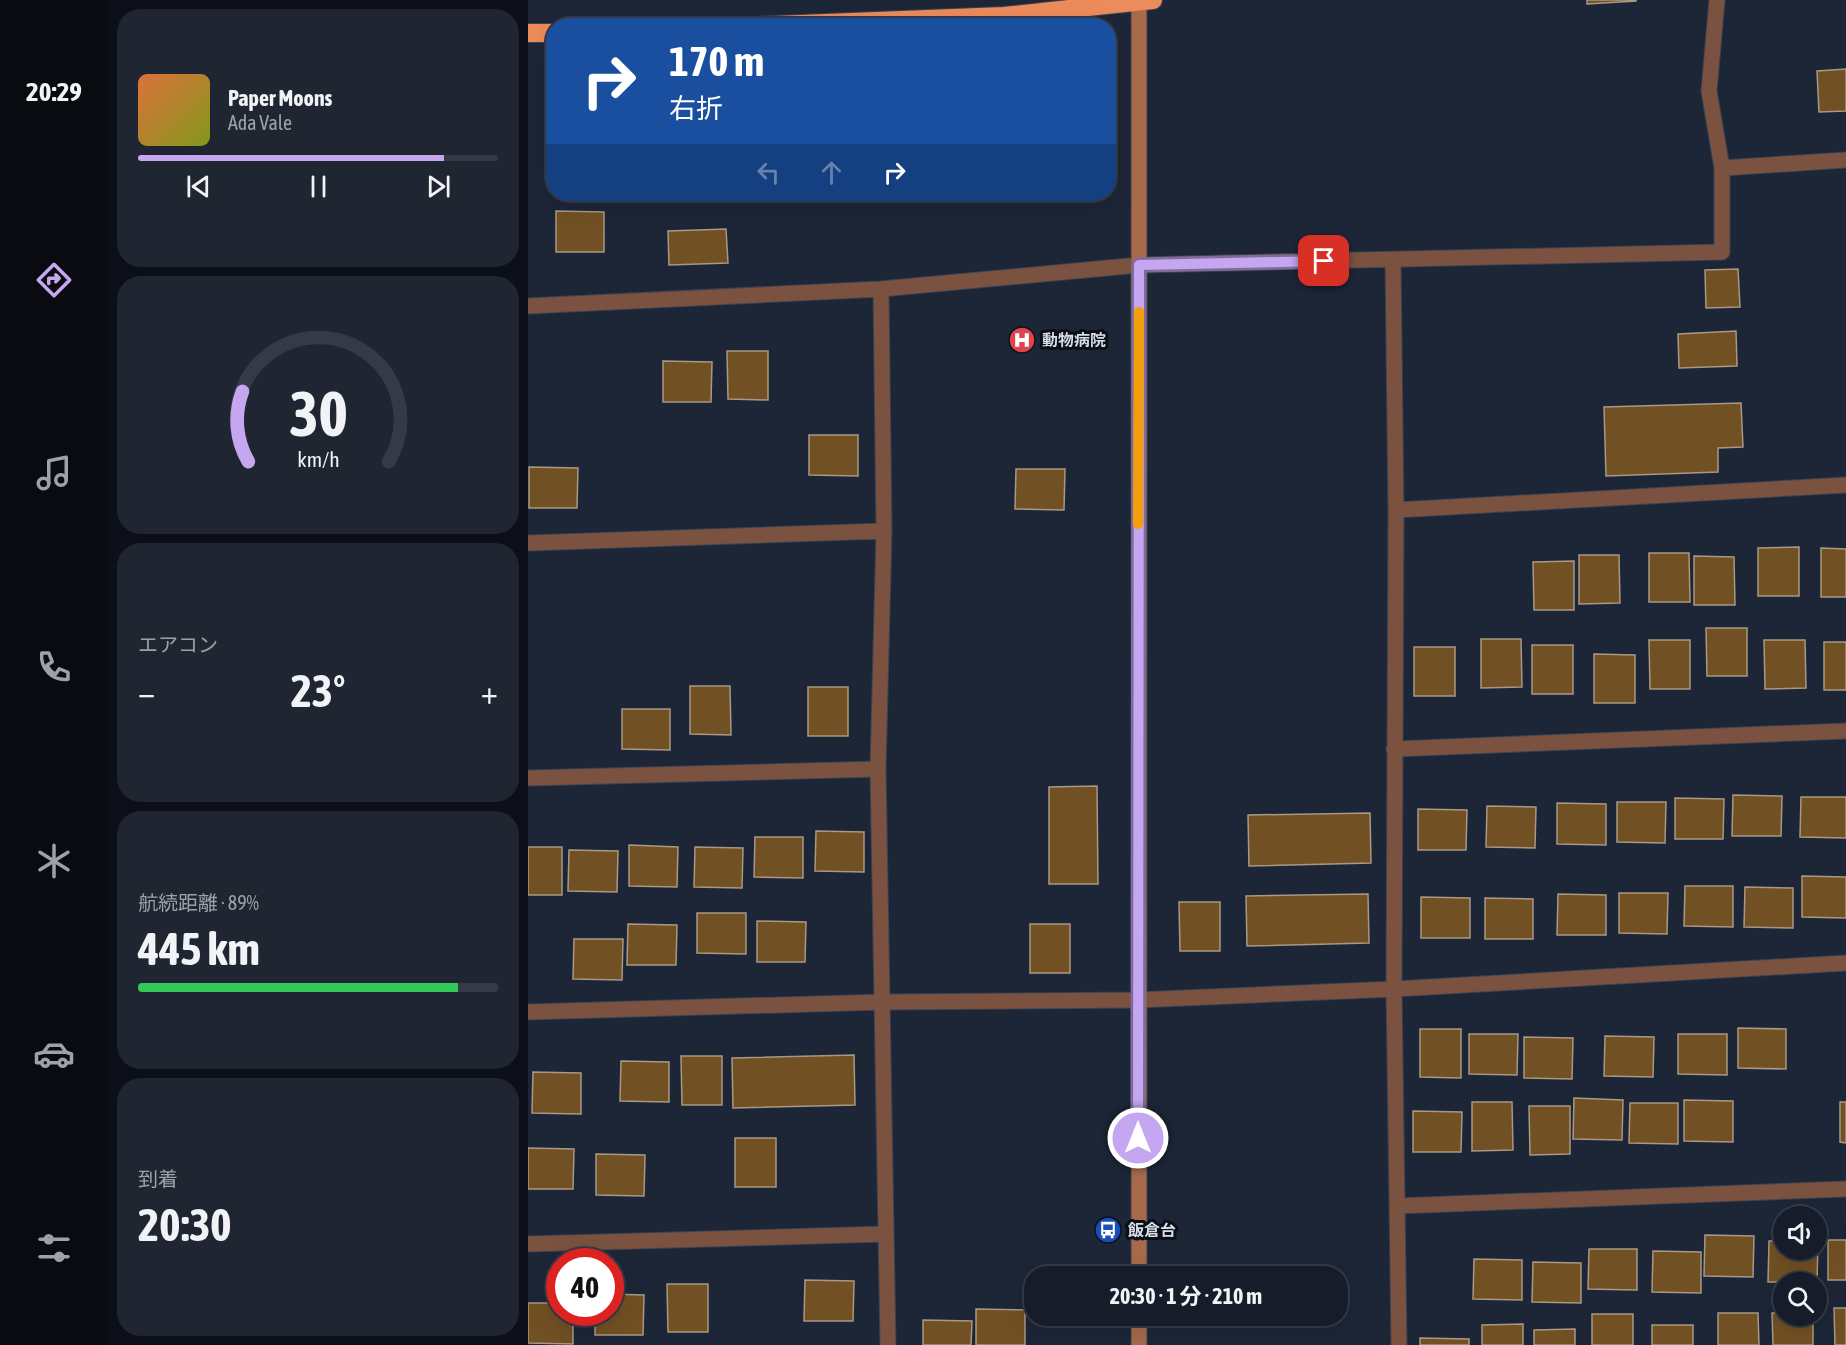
<!DOCTYPE html>
<html lang="ja">
<head>
<meta charset="utf-8">
<style>
  :root { --surface:#161c29; --page:#1f2531; --text:#f1f3f6; --muted:#9ea1a8; --line:#353a46; --accent:#c5a6f0 }
  body { margin:0; font-family:"Asap Condensed","Noto Sans JP",sans-serif; background:var(--page); color:var(--text); height:100vh; display:flex; flex-direction:column; font-size:22px; white-space:nowrap }
  * { box-sizing:border-box; margin:0 }
  p { font-size:20px; color:var(--muted) }
  .icon { flex:none; width:33px; height:33px; fill:none; stroke:currentColor; stroke-width:2; stroke-linecap:round; stroke-linejoin:round }
  .map { position:relative; flex:1; overflow:hidden }
  .side { display:flex; flex-direction:column; gap:9px; padding:9px; background:#0c0f17; width:420px }
  .side>* { flex:none }
  .guide { position:absolute; left:18px; top:18px; width:570px; height:183px; border-radius:24px; box-shadow:0 6px 24px #0002,0 0 0 2px var(--line); background:#1a4fa0; color:#fff; overflow:hidden }
  .buttons { position:absolute; left:1245px; top:1206px; display:grid; gap:12px }
  .buttons a { display:grid; place-items:center; width:54px; height:54px; border-radius:50%; background:var(--surface); box-shadow:0 6px 24px #0002,0 0 0 2px var(--line); font-size:30px }
  .speed { position:absolute; left:18px; top:1248px; display:flex; gap:12px; font-size:30px; font-weight:700; text-align:center }
  .speed>* { display:grid; place-content:center; width:78px; height:78px; border-radius:50%; background:var(--surface); box-shadow:0 6px 24px #0002,0 0 0 2px var(--line); line-height:1 }
  .speed .limit { border:9px solid #d22; background:#fff; color:#111 }
  .pin { position:absolute; display:grid; place-items:center; width:51px; height:51px; color:#fff; margin:-26px; border-radius:12px; box-shadow:0 3px 9px #0006 }
  .me { position:absolute; width:66px; margin:-33px; rotate:0deg; stroke-linejoin:round; filter:drop-shadow(0 0 4px #0008) }
  .turn { display:flex; align-items:center; gap:21px; height:126px; padding:0 24px; font-size:27px }
  .turn .icon { width:78px; height:78px; stroke-width:2.5 }
  .turn b { display:block; font-size:42px; line-height:51px }
  .lanes { display:flex; align-items:center; height:57px; padding:0 24px; background:#0003; justify-content:center; gap:30px; direction:ltr }
  .lanes .off { opacity:.35 }
  .big { font-size:45px; font-weight:700; line-height:1.1 }
  .side .tile { flex:1; display:flex; flex-direction:column; justify-content:center; gap:9px; min-width:0; padding:0 21px; border-radius:24px; background:var(--page) }
  .side .dial { align-items:center; gap:0 }
  .dial svg { height:156px; overflow:visible; fill:none; stroke:var(--line); stroke-width:7; stroke-linecap:round; text-anchor:middle }
  .dial text { fill:var(--text); stroke:none }
  .song { display:flex; align-items:center; gap:18px }
  .cover { width:72px; height:72px; border-radius:9px; background:linear-gradient(135deg,hsl(20 70% 55%),hsl(70 70% 35%)) }
  .played { height:6px; border-radius:3px; background:linear-gradient(90deg,var(--accent) 85%,var(--line) 85%) }
  .keys { display:flex; justify-content:space-around; direction:ltr }
  .heat { display:flex; justify-content:space-between; align-items:center; font-size:33px; direction:ltr }
  .charge { height:9px; border-radius:4px; background:linear-gradient(90deg,#34c759 89%,var(--line) 0) }
  .trip { position:absolute; left:496px; top:1266px; width:324px; height:60px; border-radius:24px; background:var(--surface); box-shadow:0 6px 24px #0002,0 0 0 2px var(--line); font-weight:700; line-height:60px; text-align:center }
  main { display:flex; flex:1; min-height:0 }
  .dock { display:flex; flex-direction:column; width:108px; justify-content:space-around; align-items:center; background:#090b10; color:var(--muted) }
  .dock .icon { width:42px; height:42px }
  .dock .selected { color:var(--accent) }
  .dock b { font-size:27px; color:var(--text) }
  .map>svg:first-child { display:block }
  .building { fill:#715023; stroke:#a99884; stroke-width:1.5 }
  .lines { fill:none; stroke-linecap:round; stroke-linejoin:round }
  .street-casing { stroke:#3b4353; stroke-width:17 }
  .secondary-casing { stroke:#3b4353; stroke-width:17 }
  .highway-casing { stroke:#3b4353; stroke-width:20 }
  .street { stroke:#7a523f; stroke-width:15 }
  .secondary { stroke:#a86a4b; stroke-width:15 }
  .highway { stroke:#ed8c5b; stroke-width:18 }
  .route-casing { stroke:#806c9c; stroke-width:15 }
  .route { stroke:#c5a6f0; stroke-width:10 }
  .slow { stroke:#f59e0b; stroke-width:10 }
  .labels { text-anchor:middle; dominant-baseline:central; stroke-width:6; stroke-linejoin:round; paint-order:stroke }
  .poi-label { font-size:16px; font-weight:bold; fill:#d7dde9; stroke:#0b0f17; text-anchor:start }
</style>
</head>
<body>
<main>
<nav class="dock">
<b>20:29</b>
<svg class="icon selected" aria-label="directions" viewBox="0 0 24 24"><path d="M12 3l9 9-9 9-9-9zM9 14v-3h6M13 9l2 2-2 2"/></svg>
<svg class="icon" aria-label="music" viewBox="0 0 24 24"><path d="M9 18V5l10-2v13"/><circle cx="6" cy="18" r="3"/><circle cx="16" cy="16" r="3"/></svg>
<svg class="icon" aria-label="phone" viewBox="0 0 24 24"><path d="M5 4h4l2 5-3 2q2 4 5 5l2-3 5 2v4C11 20 4 13 5 4z"/></svg>
<svg class="icon" aria-label="climate" viewBox="0 0 24 24"><path d="M12 3v18M4 7l16 10M4 17L20 7"/></svg>
<svg class="icon" aria-label="car" viewBox="0 0 24 24"><path d="M5 17H2v-5l4-1 3-4h7l3 4 3 1v5h-3M9 17h6M6 11h13"/><circle cx="7" cy="17" r="2"/><circle cx="17" cy="17" r="2"/></svg>
<svg class="icon" aria-label="filters" viewBox="0 0 24 24"><path d="M4 7h16M4 17h16"/><circle cx="9" cy="7" r="2"/><circle cx="15" cy="17" r="2"/></svg>
</nav>
<section class="side">
<div class="tile">
<div class="song"><i class="cover"></i><div><b>Paper Moons</b><p>Ada Vale</p></div></div>
<div class="played"></div>
<div class="keys"><svg class="icon" aria-label="previous" viewBox="0 0 24 24"><path d="M18 5L8 12l10 7zM5 5v14"/></svg><svg class="icon" aria-label="pause" viewBox="0 0 24 24"><path d="M8 5v14M16 5v14"/></svg><svg class="icon" aria-label="next" viewBox="0 0 24 24"><path d="M6 5l10 7-10 7zM19 5v14"/></svg></div>
</div>
<div class="tile dial"><svg viewBox="0 0 100 80">
<path d="M14 69A42 42 0 1 1 86 69"/>
<path d="M14 69A42 42 0 0 1 11 33" stroke="#c5a6f0"/>
<text x="50" y="56" font-size="32" font-weight="700">30</text>
<text x="50" y="72" font-size="11">km/h</text>
</svg></div>
<div class="tile"><p>エアコン</p>
<div class="heat"><a>−</a><b class="big">23°</b><a>+</a></div>
</div>
<div class="tile"><p>航続距離 · 89%</p><b class="big">445 km</b><div class="charge"></div></div>
<div class="tile"><p>到着</p><b class="big">20:30</b></div>
</section>
<div class="map">
<svg width="1318" height="1345" viewBox="0 0 1318 1345">
  <rect width="100%" height="100%" fill="#1d2637"/>
  <path class="building" d="M 1059,0 L 1108,0 L 1108,1 L 1059,4 Z
    M 1318,69 L 1318,111 L 1291,112 L 1289,71 Z
    M 28,211 L 76,212 L 76,252 L 28,252 Z
    M 198,229 L 200,263 L 141,265 L 140,231 Z
    M 1210,269 L 1212,307 L 1178,308 L 1177,270 Z
    M 1208,331 L 1209,366 L 1151,368 L 1150,334 Z
    M 199,351 L 240,351 L 240,400 L 200,399 Z
    M 135,361 L 184,362 L 183,402 L 135,402 Z
    M 1213,403 L 1215,447 L 1190,448 L 1190,472 L 1078,476 L 1076,407 Z
    M 281,435 L 330,435 L 330,476 L 281,475 Z
    M 1,467 L 50,468 L 49,508 L 1,508 Z
    M 488,469 L 537,469 L 536,510 L 487,509 Z
    M 1271,547 L 1271,596 L 1230,596 L 1230,548 Z
    M 1293,548 L 1318,549 L 1318,597 L 1293,597 Z
    M 1121,553 L 1161,553 L 1162,602 L 1121,602 Z
    M 1051,555 L 1091,555 L 1092,603 L 1051,604 Z
    M 1166,556 L 1206,557 L 1207,605 L 1166,605 Z
    M 1046,561 L 1046,610 L 1006,610 L 1005,562 Z
    M 1178,628 L 1219,628 L 1219,676 L 1179,676 Z
    M 953,639 L 993,639 L 994,687 L 953,688 Z
    M 1121,640 L 1162,640 L 1162,689 L 1122,689 Z
    M 1236,640 L 1277,640 L 1278,688 L 1237,689 Z
    M 1296,642 L 1318,642 L 1318,690 L 1296,690 Z
    M 1004,645 L 1045,645 L 1045,694 L 1004,694 Z
    M 886,647 L 927,647 L 927,696 L 886,696 Z
    M 1066,654 L 1107,655 L 1107,703 L 1066,703 Z
    M 162,686 L 202,686 L 203,735 L 162,734 Z
    M 280,687 L 320,687 L 320,736 L 280,736 Z
    M 94,709 L 142,709 L 142,750 L 94,749 Z
    M 569,786 L 570,884 L 521,884 L 521,787 Z
    M 1205,795 L 1254,796 L 1253,836 L 1204,836 Z
    M 1273,797 L 1318,797 L 1318,838 L 1272,837 Z
    M 1147,798 L 1196,799 L 1195,839 L 1147,839 Z
    M 1089,802 L 1138,802 L 1137,843 L 1089,842 Z
    M 1029,803 L 1078,804 L 1078,845 L 1029,844 Z
    M 959,806 L 1008,807 L 1007,848 L 958,847 Z
    M 890,809 L 939,810 L 938,850 L 890,850 Z
    M 842,813 L 843,863 L 721,866 L 720,815 Z
    M 288,831 L 336,832 L 336,872 L 287,871 Z
    M 227,837 L 275,837 L 275,878 L 226,877 Z
    M 101,845 L 150,847 L 149,887 L 101,886 Z
    M 0,847 L 34,847 L 34,895 L 0,895 Z
    M 167,847 L 215,848 L 214,888 L 166,887 Z
    M 41,850 L 90,851 L 89,892 L 40,891 Z
    M 1274,876 L 1318,877 L 1318,918 L 1274,917 Z
    M 1157,886 L 1205,886 L 1205,927 L 1156,926 Z
    M 1217,887 L 1265,888 L 1265,928 L 1216,927 Z
    M 1091,893 L 1140,893 L 1139,934 L 1091,933 Z
    M 840,894 L 841,943 L 719,946 L 718,896 Z
    M 1030,894 L 1078,895 L 1078,935 L 1029,935 Z
    M 893,897 L 942,898 L 942,938 L 893,938 Z
    M 957,898 L 1005,899 L 1005,939 L 957,939 Z
    M 651,902 L 692,902 L 692,951 L 652,951 Z
    M 169,913 L 218,913 L 218,954 L 169,953 Z
    M 229,921 L 278,922 L 277,962 L 229,962 Z
    M 100,924 L 149,925 L 148,965 L 99,965 Z
    M 502,924 L 542,924 L 542,973 L 502,973 Z
    M 46,939 L 95,939 L 94,980 L 45,979 Z
    M 1210,1028 L 1258,1029 L 1258,1069 L 1210,1068 Z
    M 892,1029 L 933,1029 L 933,1078 L 892,1077 Z
    M 941,1034 L 990,1034 L 989,1075 L 941,1074 Z
    M 1150,1034 L 1199,1034 L 1199,1075 L 1150,1074 Z
    M 1077,1036 L 1126,1037 L 1125,1077 L 1076,1076 Z
    M 996,1037 L 1045,1038 L 1044,1079 L 996,1078 Z
    M 326,1055 L 327,1105 L 205,1108 L 204,1058 Z
    M 153,1056 L 194,1056 L 194,1105 L 154,1105 Z
    M 93,1061 L 141,1062 L 141,1102 L 92,1101 Z
    M 5,1072 L 53,1073 L 53,1114 L 4,1113 Z
    M 1046,1098 L 1095,1100 L 1094,1140 L 1045,1139 Z
    M 1156,1100 L 1205,1101 L 1205,1142 L 1156,1141 Z
    M 944,1102 L 984,1102 L 985,1150 L 944,1151 Z
    M 1312,1102 L 1318,1102 L 1318,1143 L 1312,1142 Z
    M 1102,1103 L 1150,1103 L 1150,1144 L 1101,1143 Z
    M 1001,1106 L 1042,1106 L 1042,1154 L 1002,1155 Z
    M 885,1111 L 934,1112 L 933,1152 L 885,1152 Z
    M 207,1138 L 248,1138 L 248,1187 L 207,1187 Z
    M 0,1148 L 46,1149 L 45,1189 L 0,1189 Z
    M 68,1154 L 117,1155 L 116,1196 L 68,1195 Z
    M 1177,1235 L 1226,1236 L 1225,1277 L 1176,1276 Z
    M 1300,1240 L 1318,1240 L 1318,1280 L 1300,1280 Z
    M 1241,1241 L 1256,1241 L 1256,1250 L 1288,1250 L 1290,1242 L 1289,1282 L 1240,1282 Z
    M 1061,1249 L 1109,1249 L 1109,1290 L 1060,1289 Z
    M 1125,1251 L 1173,1252 L 1173,1293 L 1124,1292 Z
    M 946,1259 L 994,1260 L 994,1300 L 945,1299 Z
    M 1005,1262 L 1053,1263 L 1053,1303 L 1004,1302 Z
    M 277,1280 L 326,1281 L 325,1321 L 276,1321 Z
    M 139,1284 L 180,1284 L 180,1332 L 140,1332 Z
    M 82,1294 L 116,1295 L 115,1335 L 67,1335 L 67,1312 L 82,1312 Z
    M 0,1303 L 32,1303 L 32,1312 L 45,1312 L 45,1344 L 0,1343 Z
    M 1306,1308 L 1318,1308 L 1318,1345 L 1307,1345 Z
    M 448,1309 L 497,1310 L 497,1345 L 448,1345 Z
    M 1190,1313 L 1230,1313 L 1231,1345 L 1190,1345 Z
    M 1244,1313 L 1256,1313 L 1256,1316 L 1285,1316 L 1285,1345 L 1245,1345 Z
    M 1064,1314 L 1105,1314 L 1105,1345 L 1064,1345 Z
    M 667,1316 L 716,1316 L 716,1318 L 667,1318 Z
    M 395,1320 L 444,1321 L 443,1345 L 395,1345 Z
    M 995,1324 L 995,1345 L 954,1345 L 954,1325 Z
    M 1124,1325 L 1165,1325 L 1165,1345 L 1124,1345 Z
    M 1047,1329 L 1047,1345 L 1006,1345 L 1006,1330 Z
    M 892,1338 L 941,1339 L 941,1345 L 892,1345 Z"/>
  <g class="lines">
    <defs>
      <path id="street" d="M 1194,168 L 1318,160
        M 865,260 L 868,510 L 866,989 L 871,1345
        M 353,289 L 356,531 L 350,769 L 360,1345
        M 0,306 L 353,289 L 611,265 L 1194,252 L 1194,168 L 1181,91 L 1189,0
        M 868,510 L 1318,485
        M 0,543 L 356,531
        M 866,749 L 1318,731
        M 0,778 L 350,769
        M 0,1012 L 355,1002 L 609,1000 L 866,989 L 1318,963
        M 869,1206 L 1318,1189
        M 0,1244 L 358,1234"/>
      <path id="secondary" d="M 611,1276 L 611,3
        M 611,1316 L 611,1345"/>
      <path id="highway" d="M 224,26 L 476,16 L 625,0
        M 0,33 L 26,33"/>
    </defs>
    <use href="#street" class="street-casing"/>
    <use href="#secondary" class="secondary-casing"/>
    <use href="#highway" class="highway-casing"/>
    <use href="#street" class="street"/>
    <use href="#secondary" class="secondary"/>
    <use href="#highway" class="highway"/>
  </g>
  <g class="lines">
    <defs>
      <path id="route" d="M 610,1138 L 611,265 L 796,261"/>
    </defs>
    <use href="#route" class="route-casing"/>
    <use href="#route" class="route"/>
    <path class="slow" d="M 610,524 L 611,312"/>
  </g>
  <defs>
    <symbol id="hospital-disc" viewBox="-11 -11 22 22"><circle r="9.5" fill="#e0444e" stroke="#0b0f17"/><path d="M-5-5h3v3.5h4V-5h3V5h-3V1.5h-4V5h-3Z" fill="#fff"/></symbol>
    <symbol id="bus-disc" viewBox="-11 -11 22 22"><circle r="9.5" fill="#1a4fb4" stroke="#0b0f17"/><path d="M-5-6H5V4H4V6H2V4H-2V6H-4V4H-5ZM-3.5-4V0h7V-4ZM-3.5 1.2v1.5H-2V1.2ZM2 1.2v1.5H3.5V1.2Z" fill="#fff"/></symbol>
  </defs>
  <g fill-rule="evenodd">
    <use href="#hospital-disc" x="479" y="325" width="30" height="30"/>
    <use href="#bus-disc" x="565" y="1215" width="30" height="30"/>
  </g>
  <g class="labels">
    <g class="poi-label">
      <text x="514" y="340">動物病院</text>
      <text x="600" y="1230">飯倉台</text>
    </g>
  </g>
</svg>
<div class="buttons">
<a><svg class="icon" aria-label="sound" viewBox="0 0 24 24"><path d="M4 9h4l5-4v14l-5-4H4zM17 9q2 3 0 6"/></svg></a>
<a><svg class="icon" aria-label="search" viewBox="0 0 24 24"><circle cx="10" cy="10" r="6"/><path d="M15 15l6 6"/></svg></a>
</div>
<div class="speed"><div class="limit">40</div></div>
<div class="pin" style="left:796px;top:261px;background:#d93025"><svg class="icon" aria-label="arrive" viewBox="0 0 24 24"><path d="M6 21V4h12l-3 4 3 4H6"/></svg></div>
<svg class="me" style="left:610px;top:1138px" viewBox="-20 -20 40 40"><circle r="17" fill="#c5a6f0" stroke="#fff" stroke-width="3"/><path d="M0-11L8 9 0 5-8 9z" fill="#fff"/></svg>
<div class="trip">20:30 · 1 分 · 210 m</div>
<div class="guide">
<div class="turn"><svg class="icon" aria-label="right" viewBox="0 0 24 24"><path d="M7 20v-9h11M14 6l5 5-5 5"/></svg><div><b>170 m</b>右折</div></div>
<div class="lanes"><svg class="icon off" aria-label="left" viewBox="0 0 24 24"><path d="M17 20v-9H6M10 6l-5 5 5 5"/></svg><svg class="icon off" aria-label="ahead" viewBox="0 0 24 24"><path d="M12 20V5M6 11l6-6 6 6"/></svg><svg class="icon" aria-label="right" viewBox="0 0 24 24"><path d="M7 20v-9h11M14 6l5 5-5 5"/></svg></div>
</div>
</div>
</main>
</body>
</html>
